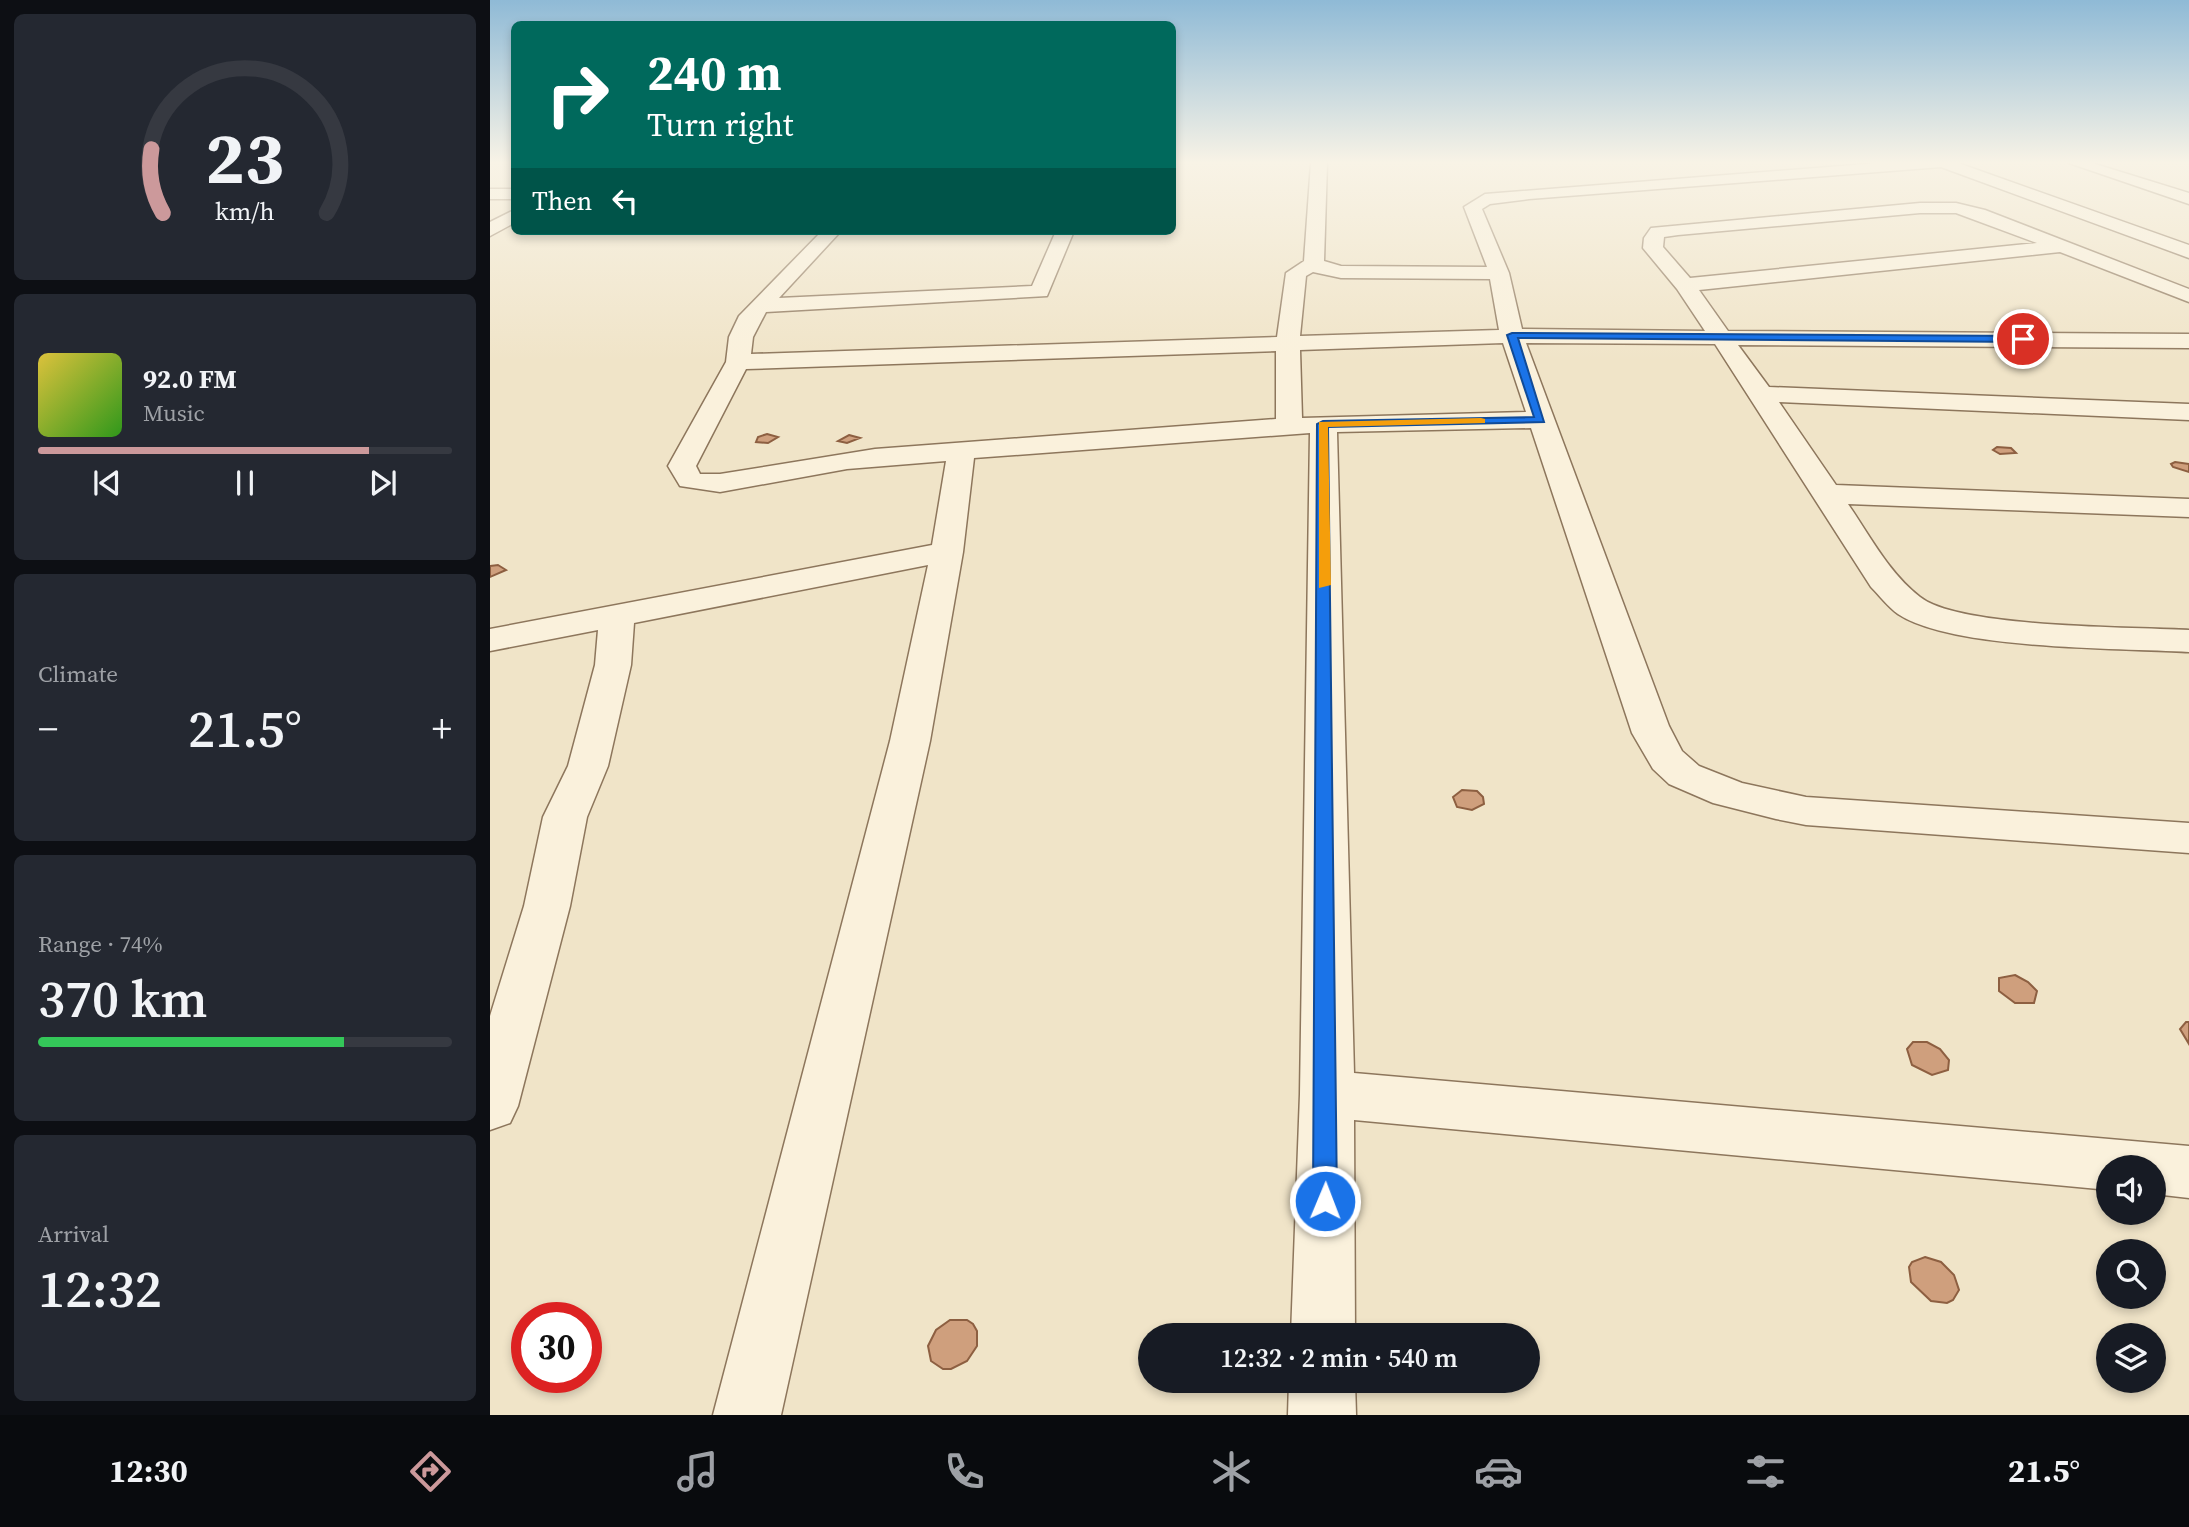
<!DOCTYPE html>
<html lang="en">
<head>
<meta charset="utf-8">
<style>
  :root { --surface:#171b24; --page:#242831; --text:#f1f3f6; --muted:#9ea1a6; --line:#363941; --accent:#cc999b }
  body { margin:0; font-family:"Source Serif 4",serif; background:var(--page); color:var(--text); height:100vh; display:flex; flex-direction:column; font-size:26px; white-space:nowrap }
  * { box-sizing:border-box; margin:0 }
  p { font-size:23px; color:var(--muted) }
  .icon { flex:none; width:38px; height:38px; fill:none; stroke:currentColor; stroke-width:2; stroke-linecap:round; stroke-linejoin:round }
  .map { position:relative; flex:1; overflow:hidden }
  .side { display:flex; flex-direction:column; gap:14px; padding:14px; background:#0d0f14; width:490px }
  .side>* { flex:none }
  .hud { position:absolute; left:21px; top:21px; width:665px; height:214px; border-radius:10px; box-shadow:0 4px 10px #0003; background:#00695c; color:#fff; overflow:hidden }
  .fabs { position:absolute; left:1606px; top:1155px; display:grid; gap:14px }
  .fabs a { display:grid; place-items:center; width:70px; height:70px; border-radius:50%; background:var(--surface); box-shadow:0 4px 10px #0003; font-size:35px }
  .speed { position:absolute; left:21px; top:1302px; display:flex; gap:14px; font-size:35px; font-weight:700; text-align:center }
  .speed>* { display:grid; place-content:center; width:91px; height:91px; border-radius:50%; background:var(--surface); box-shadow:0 4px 10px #0003; line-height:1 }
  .speed .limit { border:10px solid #d22; background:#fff; color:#111 }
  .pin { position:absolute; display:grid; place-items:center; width:60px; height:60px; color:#fff; margin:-30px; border:4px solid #fff; border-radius:50%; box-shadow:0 2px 7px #0007 }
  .me { position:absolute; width:77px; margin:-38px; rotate:1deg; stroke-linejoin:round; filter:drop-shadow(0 0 5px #0008) }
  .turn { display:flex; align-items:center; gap:24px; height:147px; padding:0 21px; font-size:32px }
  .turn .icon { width:91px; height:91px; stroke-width:2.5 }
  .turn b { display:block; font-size:49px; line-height:60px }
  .then { display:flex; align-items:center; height:66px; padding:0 21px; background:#0003; gap:14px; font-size:26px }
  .big { font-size:52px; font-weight:600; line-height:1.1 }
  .side .card { flex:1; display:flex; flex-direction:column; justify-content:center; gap:10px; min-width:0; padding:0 24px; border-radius:10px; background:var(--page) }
  .side .dial { align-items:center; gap:0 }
  .dial svg { height:182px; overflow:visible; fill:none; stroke:var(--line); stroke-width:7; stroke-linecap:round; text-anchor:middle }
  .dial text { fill:var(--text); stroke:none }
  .song { display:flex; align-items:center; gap:21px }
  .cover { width:84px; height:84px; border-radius:10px; background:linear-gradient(135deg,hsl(50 70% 55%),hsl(110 70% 35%)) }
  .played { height:7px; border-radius:4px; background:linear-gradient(90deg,var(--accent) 80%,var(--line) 80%) }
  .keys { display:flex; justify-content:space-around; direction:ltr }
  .heat { display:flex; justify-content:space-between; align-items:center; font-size:38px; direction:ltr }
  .charge { height:10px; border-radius:5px; background:linear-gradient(90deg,#34c759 74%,var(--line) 0) }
  .trip { position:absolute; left:648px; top:1323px; width:402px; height:70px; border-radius:35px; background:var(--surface); box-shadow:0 4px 10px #0003; font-weight:600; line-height:70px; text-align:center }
  .menu { display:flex; height:112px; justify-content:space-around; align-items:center; background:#090b0e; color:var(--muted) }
  .menu .icon { width:49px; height:49px }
  .menu .active { color:var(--accent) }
  .menu b { font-size:32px; color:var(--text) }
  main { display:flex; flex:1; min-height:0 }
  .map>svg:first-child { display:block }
  .building { fill:#cf9f7d; stroke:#8d5f41; stroke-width:2 }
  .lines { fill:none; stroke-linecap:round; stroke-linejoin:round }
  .minor-casing { stroke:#8d765c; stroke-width:3 }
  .minor { fill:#faf1dc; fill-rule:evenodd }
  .route { fill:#1a73e8; stroke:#114b97; stroke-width:2 }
  .slow { fill:#f59e0b }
</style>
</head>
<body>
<main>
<section class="side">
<div class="card dial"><svg viewBox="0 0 100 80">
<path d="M14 69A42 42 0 1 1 86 69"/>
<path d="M14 69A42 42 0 0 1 9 41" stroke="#cc999b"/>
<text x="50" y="56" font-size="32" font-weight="700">23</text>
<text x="50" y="72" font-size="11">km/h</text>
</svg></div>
<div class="card">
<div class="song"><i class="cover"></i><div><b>92.0 FM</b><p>Music</p></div></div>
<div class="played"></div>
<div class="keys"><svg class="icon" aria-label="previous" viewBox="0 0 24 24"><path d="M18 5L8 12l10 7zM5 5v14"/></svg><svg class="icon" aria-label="pause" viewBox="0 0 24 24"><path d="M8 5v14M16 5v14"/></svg><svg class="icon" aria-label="next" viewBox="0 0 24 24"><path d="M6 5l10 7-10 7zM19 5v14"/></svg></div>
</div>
<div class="card"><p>Climate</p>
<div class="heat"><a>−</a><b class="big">21.5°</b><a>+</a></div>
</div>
<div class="card"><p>Range · 74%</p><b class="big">370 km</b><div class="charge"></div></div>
<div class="card"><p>Arrival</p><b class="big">12:32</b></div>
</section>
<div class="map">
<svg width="1699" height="1415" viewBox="0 0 1699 1415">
  <rect width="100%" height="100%" fill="#f0e4c8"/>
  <path class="building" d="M 277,434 L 288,437 L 278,443 L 266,442 L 268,437 Z
    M 359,435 L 370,438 L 357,443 L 348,441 Z
    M 1507,447 L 1521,448 L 1526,453 L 1510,454 L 1503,450 Z
    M 1685,462 L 1699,464 L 1699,472 L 1683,467 L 1681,464 Z
    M 8,565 L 16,570 L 0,577 L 0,566 Z
    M 972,790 L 987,791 L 993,797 L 994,804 L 982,810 L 967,807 L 963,797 Z
    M 1525,975 L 1538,982 L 1547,991 L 1544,1003 L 1525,1003 L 1509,991 L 1509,978 Z
    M 1696,1022 L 1699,1022 L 1699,1044 L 1690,1029 Z
    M 1423,1042 L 1437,1042 L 1450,1049 L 1459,1060 L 1458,1070 L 1442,1075 L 1422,1065 L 1417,1049 Z
    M 1435,1257 L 1451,1262 L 1464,1275 L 1469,1290 L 1463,1300 L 1457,1303 L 1441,1301 L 1421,1282 L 1419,1267 L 1422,1262 Z
    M 460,1320 L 477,1320 L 483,1324 L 487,1331 L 487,1346 L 477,1361 L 461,1369 L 453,1369 L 441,1361 L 438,1346 L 446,1330 Z"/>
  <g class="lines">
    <defs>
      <path id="minor" d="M 821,163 L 837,163 L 834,261 L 851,266 L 997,267 L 974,207 L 995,194 L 1389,163 L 1468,163 L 1699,245 L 1699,258 L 1451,167 L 1039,199 L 1000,204 L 992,209 L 1019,273 L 1032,329 L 1215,331 L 1187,289 L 1153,248 L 1154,238 L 1161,228 L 1430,203 L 1466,203 L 1495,210 L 1699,289 L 1699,302 L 1570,252 L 1209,290 L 1238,331 L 1699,334 L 1699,348 L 1248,345 L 1279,387 L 1699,404 L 1699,420 L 1289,402 L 1346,485 L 1699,499 L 1699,517 L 1358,504 C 1380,536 1399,573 1430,597 C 1468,628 1643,627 1699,630 L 1699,652 C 1629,648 1462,650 1408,614 C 1398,607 1390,596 1381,587 L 1225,344 L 1036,343 L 1179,726 L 1192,751 L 1209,766 L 1252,783 L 1316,797 L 1699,823 L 1699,853 L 1316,825 L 1286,819 L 1223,803 L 1179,784 L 1163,769 L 1142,733 L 1041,428 L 847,432 L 864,1073 L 1699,1146 L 1699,1198 L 1664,1194 L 1664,1167 L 1619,1167 L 1619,1190 L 864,1120 L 865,1335 L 801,1335 L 810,1094 L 820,433 L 484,458 L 473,552 L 440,741 L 291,1415 L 223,1415 L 400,741 L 438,565 L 144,623 L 141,665 L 118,766 L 97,817 L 80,906 L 28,1106 L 20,1123 L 0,1130 L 0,1016 L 34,906 L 53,817 L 78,766 L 105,665 L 108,630 L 0,651 L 0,629 L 442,545 L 456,461 L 357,469 L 230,492 L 190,486 L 178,466 L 236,362 L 239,337 L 249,316 L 332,231 L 351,231 L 289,298 L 542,286 L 566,231 L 584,231 L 557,296 L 276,312 L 263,337 L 261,354 L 787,337 L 796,273 L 814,261 ZM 1430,213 L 1466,213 L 1547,243 L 1200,278 L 1173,247 L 1174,237 L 1188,235 ZM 823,272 L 851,278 L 1000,279 L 1009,330 L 810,336 L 816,276 ZM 1013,343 L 1036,412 L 812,418 L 810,350 ZM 786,351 L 786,419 L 385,449 L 230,474 L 210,474 L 206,466 L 256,369 Z
        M 1579,163 L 1602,163 L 1699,193 L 1699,204 Z
        M 0,189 L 24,189 L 24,199 L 0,199 Z
        M 24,210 L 24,223 L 0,236 L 0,222 Z
        M 799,1381 L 865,1381 L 866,1415 L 798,1415 Z"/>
    </defs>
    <use href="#minor" class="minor-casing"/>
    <use href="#minor" class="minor"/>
  </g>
  <linearGradient id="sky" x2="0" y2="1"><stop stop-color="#8fbad6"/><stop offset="0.45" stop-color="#f8f3e6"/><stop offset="1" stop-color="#f8f3e6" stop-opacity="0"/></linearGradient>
  <rect width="1699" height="361" fill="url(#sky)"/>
  <path class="route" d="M 1022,333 L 1533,336 L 1538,339 L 1533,342 L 1028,338 L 1054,422 L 838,427 L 847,1201 L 844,1209 L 835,1213 L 826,1209 L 823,1201 L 827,424 L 833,421 L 1044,417 L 1017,335 Z"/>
  <path class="slow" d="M 991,418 L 995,419 L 995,423 L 838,427 L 841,585 L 829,588 L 829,422 Z"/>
</svg>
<div class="fabs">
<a><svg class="icon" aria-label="sound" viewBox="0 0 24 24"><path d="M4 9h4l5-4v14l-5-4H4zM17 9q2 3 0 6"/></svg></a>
<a><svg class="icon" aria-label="search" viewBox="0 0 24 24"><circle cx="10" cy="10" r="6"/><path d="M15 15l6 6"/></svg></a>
<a><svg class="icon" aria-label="layers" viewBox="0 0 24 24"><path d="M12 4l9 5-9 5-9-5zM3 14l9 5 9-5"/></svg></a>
</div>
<div class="speed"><div class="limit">30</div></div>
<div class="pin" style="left:1533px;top:339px;background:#d93025"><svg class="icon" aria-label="arrive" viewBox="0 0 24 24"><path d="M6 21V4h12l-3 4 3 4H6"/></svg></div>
<svg class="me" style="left:835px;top:1201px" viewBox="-20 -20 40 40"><circle r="17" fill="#1a73e8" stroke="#fff" stroke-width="3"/><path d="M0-11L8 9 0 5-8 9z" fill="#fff"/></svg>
<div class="trip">12:32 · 2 min · 540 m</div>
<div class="hud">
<div class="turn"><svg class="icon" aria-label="right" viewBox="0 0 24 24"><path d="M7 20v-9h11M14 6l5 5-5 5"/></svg><div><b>240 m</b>Turn right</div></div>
<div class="then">Then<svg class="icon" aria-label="left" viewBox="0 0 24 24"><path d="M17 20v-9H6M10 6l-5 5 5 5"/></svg></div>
</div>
</div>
</main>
<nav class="menu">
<b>12:30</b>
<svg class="icon active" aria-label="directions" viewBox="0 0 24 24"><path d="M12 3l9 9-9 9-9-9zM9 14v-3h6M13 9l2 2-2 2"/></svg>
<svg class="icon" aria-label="music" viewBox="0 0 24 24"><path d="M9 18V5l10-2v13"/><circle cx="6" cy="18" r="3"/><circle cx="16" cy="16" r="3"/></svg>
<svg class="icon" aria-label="phone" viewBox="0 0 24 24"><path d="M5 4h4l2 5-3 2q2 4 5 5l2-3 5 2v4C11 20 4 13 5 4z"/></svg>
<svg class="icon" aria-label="climate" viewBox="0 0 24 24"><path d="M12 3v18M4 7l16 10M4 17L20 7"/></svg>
<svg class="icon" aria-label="car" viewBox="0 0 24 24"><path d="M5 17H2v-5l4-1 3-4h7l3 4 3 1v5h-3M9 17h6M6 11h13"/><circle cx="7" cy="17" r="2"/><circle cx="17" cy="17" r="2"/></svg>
<svg class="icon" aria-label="filters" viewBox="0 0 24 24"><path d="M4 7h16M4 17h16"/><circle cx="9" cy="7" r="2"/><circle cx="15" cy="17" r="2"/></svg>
<b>21.5°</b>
</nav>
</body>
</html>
